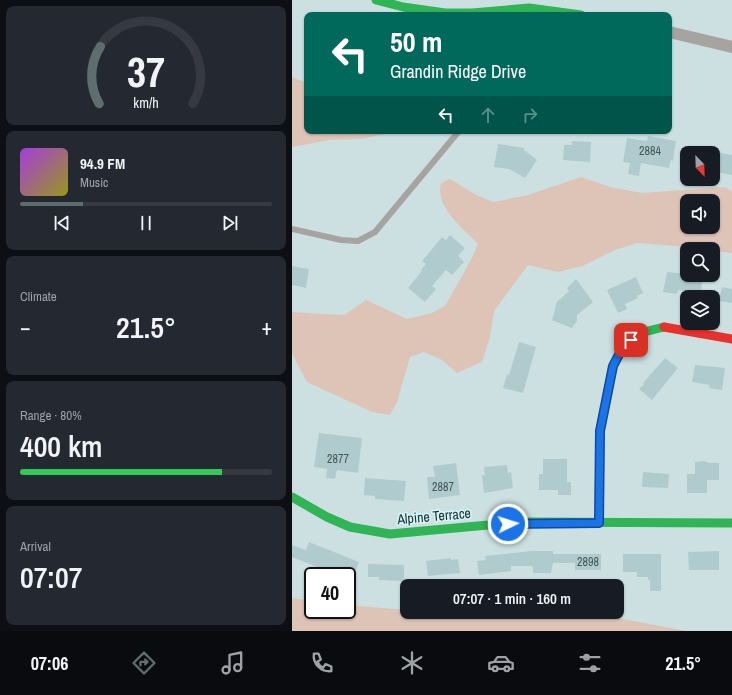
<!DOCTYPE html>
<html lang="en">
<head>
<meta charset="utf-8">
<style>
  :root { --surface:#171b24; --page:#242831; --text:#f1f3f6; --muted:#9ea1a6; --line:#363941; --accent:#5e6e6f }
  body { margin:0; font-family:"Archivo Narrow",sans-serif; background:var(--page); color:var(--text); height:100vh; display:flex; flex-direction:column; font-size:15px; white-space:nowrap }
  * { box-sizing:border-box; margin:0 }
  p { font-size:13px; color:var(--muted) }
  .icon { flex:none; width:22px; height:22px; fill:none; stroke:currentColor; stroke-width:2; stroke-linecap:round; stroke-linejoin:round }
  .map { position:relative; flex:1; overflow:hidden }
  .sheet { display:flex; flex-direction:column; gap:6px; padding:6px; background:#0d0f14; width:292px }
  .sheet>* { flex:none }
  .top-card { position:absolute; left:12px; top:12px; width:368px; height:122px; border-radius:8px; box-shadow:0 1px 3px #0004; background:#00695c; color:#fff; overflow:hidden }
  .needle { width:26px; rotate:157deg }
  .buttons { position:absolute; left:388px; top:146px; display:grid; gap:8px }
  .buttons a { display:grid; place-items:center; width:40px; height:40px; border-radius:8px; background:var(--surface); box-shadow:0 1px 3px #0004; font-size:20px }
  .speed { position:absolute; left:12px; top:567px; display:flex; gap:8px; font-size:20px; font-weight:700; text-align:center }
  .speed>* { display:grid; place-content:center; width:52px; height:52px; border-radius:50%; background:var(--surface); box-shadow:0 1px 3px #0004; line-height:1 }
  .speed .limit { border:2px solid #111; border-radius:6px; background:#fff; color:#111 }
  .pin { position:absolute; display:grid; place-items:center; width:34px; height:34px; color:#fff; margin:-17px; border-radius:8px; box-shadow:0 2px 6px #0006 }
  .me { position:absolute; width:44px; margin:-22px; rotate:86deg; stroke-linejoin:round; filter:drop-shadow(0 0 3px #0008) }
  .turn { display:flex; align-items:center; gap:14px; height:84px; padding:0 20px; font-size:18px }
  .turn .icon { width:52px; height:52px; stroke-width:2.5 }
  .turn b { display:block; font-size:28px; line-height:34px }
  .lanes { display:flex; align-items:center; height:38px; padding:0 20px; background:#0003; justify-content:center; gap:20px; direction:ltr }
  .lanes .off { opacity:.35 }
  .big { font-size:30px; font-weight:600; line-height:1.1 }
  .sheet .tile { flex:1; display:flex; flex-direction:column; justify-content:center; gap:6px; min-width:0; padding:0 14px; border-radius:8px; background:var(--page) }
  .sheet .dial { align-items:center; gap:0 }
  .dial svg { height:104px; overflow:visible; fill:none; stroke:var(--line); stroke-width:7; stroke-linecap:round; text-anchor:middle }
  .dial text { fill:var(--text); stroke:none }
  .song { display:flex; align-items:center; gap:12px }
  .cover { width:48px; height:48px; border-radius:6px; background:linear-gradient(135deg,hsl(280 70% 55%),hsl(60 70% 35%)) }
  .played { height:4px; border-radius:2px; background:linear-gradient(90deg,var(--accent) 25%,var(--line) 25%) }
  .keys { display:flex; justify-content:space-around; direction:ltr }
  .heat { display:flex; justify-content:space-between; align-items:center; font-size:22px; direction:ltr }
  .charge { height:6px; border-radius:3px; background:linear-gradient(90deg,#34c759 80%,var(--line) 0) }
  .trip { position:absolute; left:108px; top:579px; width:224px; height:40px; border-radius:8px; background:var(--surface); box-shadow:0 1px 3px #0004; font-weight:600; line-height:40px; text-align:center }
  .tab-bar { display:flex; height:64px; justify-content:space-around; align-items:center; background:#090b0e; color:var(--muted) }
  .tab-bar .icon { width:28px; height:28px }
  .tab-bar .selected { color:var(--accent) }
  .tab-bar b { font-size:18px; color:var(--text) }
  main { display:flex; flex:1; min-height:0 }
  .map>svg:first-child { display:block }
  .green { fill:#dec3b7; fill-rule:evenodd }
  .building { fill:#b0cbce }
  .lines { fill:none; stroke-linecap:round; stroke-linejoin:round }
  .lane { stroke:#a6a4a1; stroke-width:6 }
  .street { stroke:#a6a4a1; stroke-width:12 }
  .fast { stroke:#30b455; stroke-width:9 }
  .jam { stroke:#e5322d; stroke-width:9 }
  .route-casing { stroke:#114b97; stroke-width:10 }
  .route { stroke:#1a73e8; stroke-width:7 }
  .labels { text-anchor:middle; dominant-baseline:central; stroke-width:3; stroke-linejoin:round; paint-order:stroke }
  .number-label { font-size:12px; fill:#465758 }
  .street-label { font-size:14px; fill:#223031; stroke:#d1f5f8 }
</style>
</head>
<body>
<main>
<section class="sheet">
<div class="tile dial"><svg viewBox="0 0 100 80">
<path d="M14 69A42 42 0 1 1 86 69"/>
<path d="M14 69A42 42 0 0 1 15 25" stroke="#5e6e6f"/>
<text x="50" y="56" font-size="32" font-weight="700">37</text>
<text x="50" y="72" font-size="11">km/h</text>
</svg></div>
<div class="tile">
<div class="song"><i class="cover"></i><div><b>94.9 FM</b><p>Music</p></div></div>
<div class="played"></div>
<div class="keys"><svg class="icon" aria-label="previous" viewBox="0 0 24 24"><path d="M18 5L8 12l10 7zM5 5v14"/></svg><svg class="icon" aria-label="pause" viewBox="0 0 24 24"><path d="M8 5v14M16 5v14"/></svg><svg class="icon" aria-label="next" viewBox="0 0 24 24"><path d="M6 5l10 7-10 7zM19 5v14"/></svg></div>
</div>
<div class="tile"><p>Climate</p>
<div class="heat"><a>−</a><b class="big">21.5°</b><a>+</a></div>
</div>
<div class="tile"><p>Range · 80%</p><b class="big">400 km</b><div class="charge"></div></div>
<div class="tile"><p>Arrival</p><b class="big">07:07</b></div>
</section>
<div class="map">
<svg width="440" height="631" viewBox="0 0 440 631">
  <rect width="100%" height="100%" fill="#cce0e2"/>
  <path class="green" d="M 0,77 L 15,83 L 15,131 L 108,131 L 68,139 L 38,140 L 0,147 Z
    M 289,177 L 318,187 L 350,193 L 433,187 L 440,192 L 440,253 L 421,251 L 421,249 L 345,243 L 323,250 L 290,266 L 266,272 L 236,265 L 202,311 L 198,337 L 190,362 L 165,373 L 150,360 L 132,352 L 118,357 L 105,402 L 98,415 L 80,412 L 15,382 L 0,354 L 0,312 L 52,315 L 74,300 L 115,319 L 140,313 L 153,306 L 180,258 L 186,244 C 170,227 143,208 149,183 L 158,179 L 186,196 L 202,202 L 236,195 ZM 395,201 L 421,201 L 421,227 L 395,227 Z
    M 0,598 L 21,601 L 21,610 L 55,610 L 55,605 L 115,610 L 115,612 L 293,612 L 395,631 L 0,631 Z"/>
  <path class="building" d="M 356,136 L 384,141 L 381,161 L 379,160 L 377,168 L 349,163 L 347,176 L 336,174 L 338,163 L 331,162 L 335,138 L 355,141 Z
    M 280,141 L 299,142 L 298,162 L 271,160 L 272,145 L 280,145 Z
    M 206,144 L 232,148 L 232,150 L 245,160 L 233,178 L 217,169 L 202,167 Z
    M 424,152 L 440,155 L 440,175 L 421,171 L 421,161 L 423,161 Z
    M 158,235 L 173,248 L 166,256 L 172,262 L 160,275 L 154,270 L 140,286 L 144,289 L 133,302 L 116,288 L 130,271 L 129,270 L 134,264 L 130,261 L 150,237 L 154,240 Z
    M 0,266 L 17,269 L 14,288 L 0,285 Z
    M 375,272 L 411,275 L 409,294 L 386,290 L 385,294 L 371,292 Z
    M 344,277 L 351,293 L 345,296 L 346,298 L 333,304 L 335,309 L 326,313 L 315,290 Z
    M 284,279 L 301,302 L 285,315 L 285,321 L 280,328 L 260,320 L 265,302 L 277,291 L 275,288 Z
    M 430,287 L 440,289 L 440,303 L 427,301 Z
    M 227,342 L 244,347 L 231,393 L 211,388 L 215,374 L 217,375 Z
    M 373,358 L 386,368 L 360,400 L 347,389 L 352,384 L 351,383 Z
    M 403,365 L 433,368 L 430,390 L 417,388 L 418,385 L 400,382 Z
    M 27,433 L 70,438 L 66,473 L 45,470 L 43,479 L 34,478 L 35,469 L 22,467 Z
    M 251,459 L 275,459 L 275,482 L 279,482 L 279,495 L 266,495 L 266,490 L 247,490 L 247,474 L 251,474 Z
    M 413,461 L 416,463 L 427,463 L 427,480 L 415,480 L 415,493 L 395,493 L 395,474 L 403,474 L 403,462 Z
    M 164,463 L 168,495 L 137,499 L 135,477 L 143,477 L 141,466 Z
    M 215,465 L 216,473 L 219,472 L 221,488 L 192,493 L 190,475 L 193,475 L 192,467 Z
    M 351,472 L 377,474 L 376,488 L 350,487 Z
    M 73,478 L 114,481 L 112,501 L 83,499 L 83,496 L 72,495 Z
    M 17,542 L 67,562 L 59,581 L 55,579 L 55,576 L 48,576 L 0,557 L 0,545 L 14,550 Z
    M 239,551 L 261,551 L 261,554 L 309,554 L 309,570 L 283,570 L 283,563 L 261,563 L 259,573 L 241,573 L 241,567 L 239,566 L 219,566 L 219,571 L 187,575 L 185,561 L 194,560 L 193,556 Z
    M 427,551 L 427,570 L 397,570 L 396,552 Z
    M 331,554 L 369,554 L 369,591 L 358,591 L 358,580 L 356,580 L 356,577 L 345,577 L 345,572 L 331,572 Z
    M 159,558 L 159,560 L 166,559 L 168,573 L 136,576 L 134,561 Z
    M 76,564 L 112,565 L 112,581 L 87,580 L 87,577 L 76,577 Z"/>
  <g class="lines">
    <path class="lane" d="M 0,229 L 49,240 L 66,241 L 83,232 L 167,131"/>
    <path class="street" d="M 377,32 L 440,47"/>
    <path class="fast" d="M 84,0 L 111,7 L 153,13 L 180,13 L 237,8 L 289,15
      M 0,497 L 35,517 L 58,527 L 98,534 L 230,522 L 440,523
      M 307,523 L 308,431 L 321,366 L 331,347 L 348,333 L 372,327"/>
    <path class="jam" d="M 372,327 L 440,339"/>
  </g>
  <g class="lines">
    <defs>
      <path id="route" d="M 216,524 L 307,523 L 308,431 L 321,366 L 331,347 L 339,340"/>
    </defs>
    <use href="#route" class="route-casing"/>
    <use href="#route" class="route"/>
  </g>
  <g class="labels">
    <g class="number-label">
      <text x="358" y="151">2884</text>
      <text x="46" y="459">2877</text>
      <text x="151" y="487">2887</text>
      <text x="296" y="562">2898</text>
    </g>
    <g class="street-label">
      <text transform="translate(142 516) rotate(-5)">Alpine Terrace</text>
    </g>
  </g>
</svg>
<div class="buttons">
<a><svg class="needle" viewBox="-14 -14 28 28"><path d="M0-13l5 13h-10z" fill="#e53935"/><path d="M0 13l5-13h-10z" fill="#9ea1a6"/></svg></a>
<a><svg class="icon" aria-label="sound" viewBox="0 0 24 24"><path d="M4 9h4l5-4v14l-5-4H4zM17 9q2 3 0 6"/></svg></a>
<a><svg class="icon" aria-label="search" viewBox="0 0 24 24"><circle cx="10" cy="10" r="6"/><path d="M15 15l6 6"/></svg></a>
<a><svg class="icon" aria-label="layers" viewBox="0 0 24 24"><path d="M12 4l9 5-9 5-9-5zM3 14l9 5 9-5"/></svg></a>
</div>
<div class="speed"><div class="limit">40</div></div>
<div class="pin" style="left:339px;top:340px;background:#d93025"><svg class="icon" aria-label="arrive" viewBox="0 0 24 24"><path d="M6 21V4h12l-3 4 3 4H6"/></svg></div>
<svg class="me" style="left:216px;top:524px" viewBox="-20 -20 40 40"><circle r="17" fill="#1a73e8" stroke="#fff" stroke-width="3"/><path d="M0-11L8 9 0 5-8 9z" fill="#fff"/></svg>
<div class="trip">07:07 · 1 min · 160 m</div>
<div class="top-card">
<div class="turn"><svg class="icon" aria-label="left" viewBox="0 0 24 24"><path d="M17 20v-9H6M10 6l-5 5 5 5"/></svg><div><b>50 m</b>Grandin Ridge Drive</div></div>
<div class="lanes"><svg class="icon" aria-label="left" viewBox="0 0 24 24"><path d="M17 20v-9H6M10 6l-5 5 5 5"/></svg><svg class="icon off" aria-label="ahead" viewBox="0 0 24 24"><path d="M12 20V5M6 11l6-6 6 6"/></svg><svg class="icon off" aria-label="right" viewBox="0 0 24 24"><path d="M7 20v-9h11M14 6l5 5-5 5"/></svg></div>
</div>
</div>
</main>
<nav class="tab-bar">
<b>07:06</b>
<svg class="icon selected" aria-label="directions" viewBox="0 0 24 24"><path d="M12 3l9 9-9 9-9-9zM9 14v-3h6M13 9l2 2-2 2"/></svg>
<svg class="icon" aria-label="music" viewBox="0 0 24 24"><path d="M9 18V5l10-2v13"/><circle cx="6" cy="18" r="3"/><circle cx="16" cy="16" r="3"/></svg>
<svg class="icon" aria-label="phone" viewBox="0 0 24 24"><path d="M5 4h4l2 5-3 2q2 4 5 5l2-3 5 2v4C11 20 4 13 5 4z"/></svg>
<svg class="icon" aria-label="climate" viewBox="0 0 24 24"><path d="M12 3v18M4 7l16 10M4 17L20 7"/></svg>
<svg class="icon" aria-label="car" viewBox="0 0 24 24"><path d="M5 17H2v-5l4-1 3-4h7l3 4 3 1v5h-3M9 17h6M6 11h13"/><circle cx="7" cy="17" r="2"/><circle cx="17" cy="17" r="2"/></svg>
<svg class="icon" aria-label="filters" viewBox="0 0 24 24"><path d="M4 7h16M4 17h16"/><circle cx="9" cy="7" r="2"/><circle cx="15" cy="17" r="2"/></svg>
<b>21.5°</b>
</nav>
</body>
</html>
